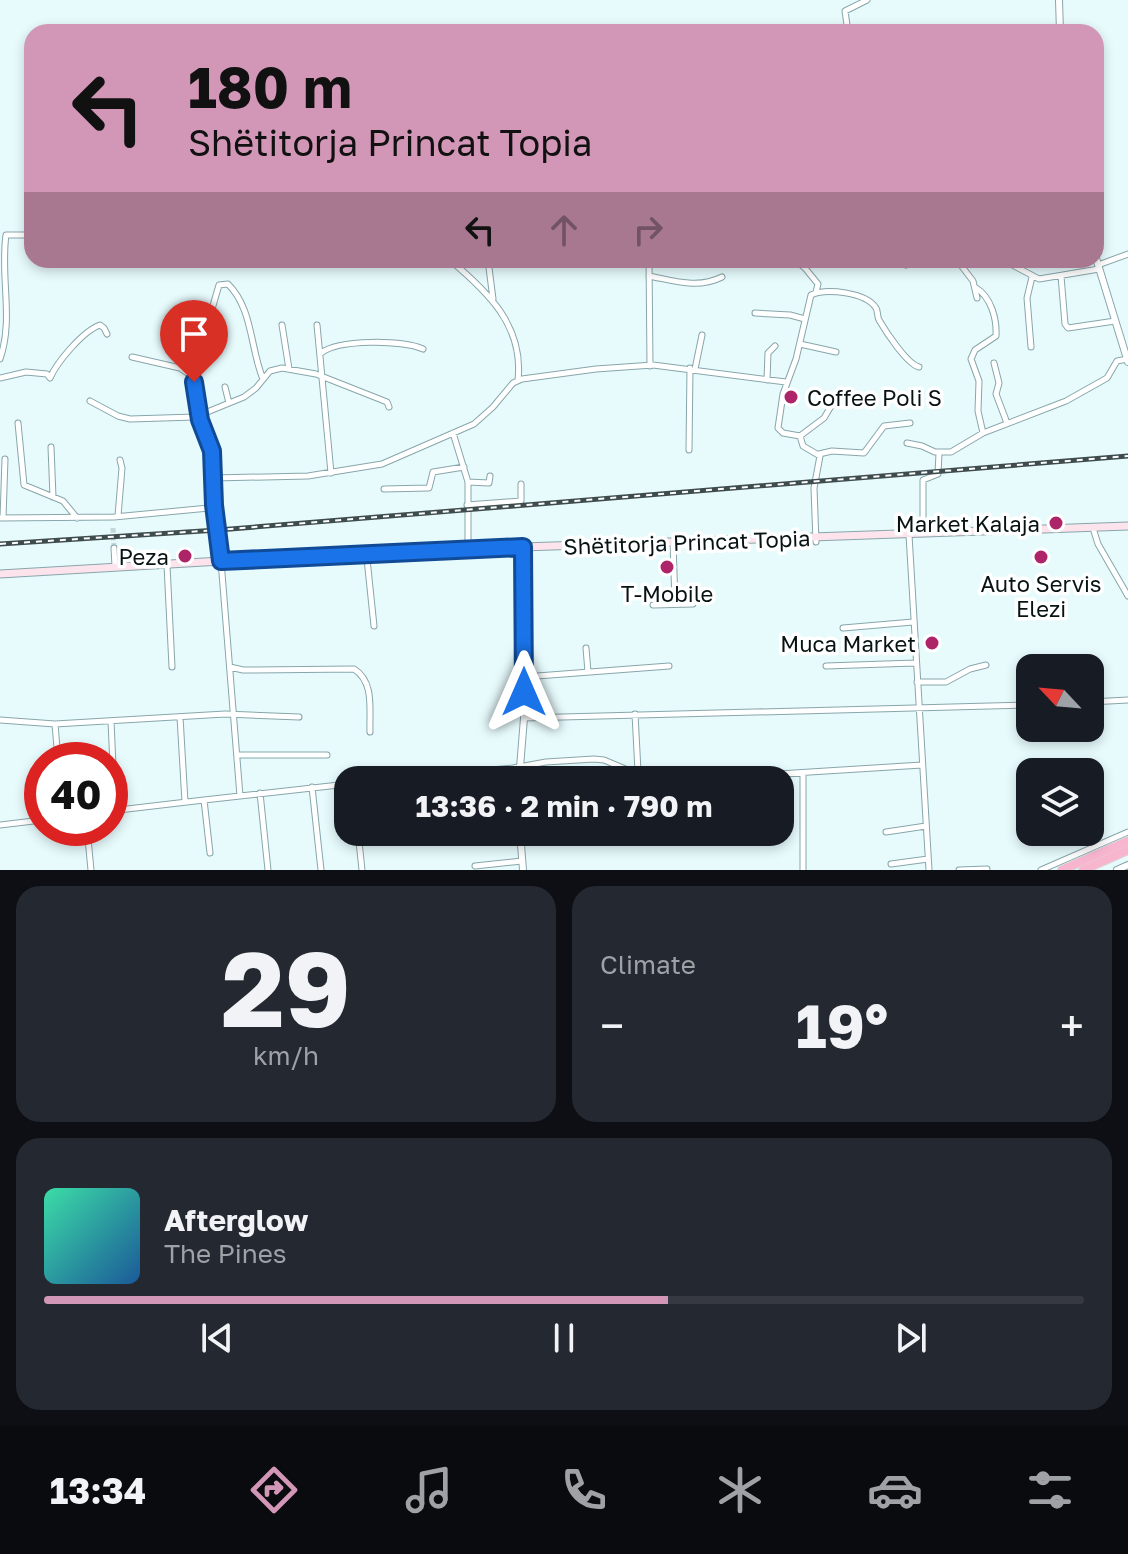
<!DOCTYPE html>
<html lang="en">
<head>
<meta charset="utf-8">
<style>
  :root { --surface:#171b24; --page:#242831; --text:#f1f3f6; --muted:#9ea1a6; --line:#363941; --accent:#d296b6 }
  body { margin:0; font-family:"Golos Text",sans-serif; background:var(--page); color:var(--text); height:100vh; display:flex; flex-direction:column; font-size:30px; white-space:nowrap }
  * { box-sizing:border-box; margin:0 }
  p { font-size:26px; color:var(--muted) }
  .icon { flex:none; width:44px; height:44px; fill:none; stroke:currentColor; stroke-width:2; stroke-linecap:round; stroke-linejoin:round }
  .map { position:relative; height:870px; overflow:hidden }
  .drawer { display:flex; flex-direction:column; gap:16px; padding:16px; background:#0d0f14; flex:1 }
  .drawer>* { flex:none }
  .banner { position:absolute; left:24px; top:24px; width:1080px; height:244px; border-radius:24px; box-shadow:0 4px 12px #0003; background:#d296b6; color:#111; overflow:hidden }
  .needle { width:52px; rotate:296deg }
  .buttons { position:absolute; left:1016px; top:654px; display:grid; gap:16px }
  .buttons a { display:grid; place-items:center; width:88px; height:88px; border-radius:16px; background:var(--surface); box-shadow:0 4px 12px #0003; font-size:40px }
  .speed { position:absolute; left:24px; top:742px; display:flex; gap:16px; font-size:40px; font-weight:700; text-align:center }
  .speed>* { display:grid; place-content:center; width:104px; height:104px; border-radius:50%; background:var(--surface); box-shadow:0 4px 12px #0003; line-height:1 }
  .speed .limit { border:12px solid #d22; background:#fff; color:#111 }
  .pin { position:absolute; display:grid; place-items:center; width:68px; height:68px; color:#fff; margin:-82px -34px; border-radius:50% 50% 50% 0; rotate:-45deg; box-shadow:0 0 8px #0007 }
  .pin .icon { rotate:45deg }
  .me { position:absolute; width:88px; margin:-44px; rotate:0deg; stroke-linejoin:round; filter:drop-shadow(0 0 6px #0008) }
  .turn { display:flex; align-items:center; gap:28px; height:168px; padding:0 32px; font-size:36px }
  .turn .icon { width:104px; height:104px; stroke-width:2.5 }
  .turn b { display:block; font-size:56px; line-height:68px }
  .lanes { display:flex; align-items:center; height:76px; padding:0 32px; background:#0003; justify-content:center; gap:40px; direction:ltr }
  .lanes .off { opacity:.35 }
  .big { font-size:60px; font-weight:700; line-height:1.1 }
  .drawer .card { flex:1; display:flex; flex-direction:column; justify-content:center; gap:12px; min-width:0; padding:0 28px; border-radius:24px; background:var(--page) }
  .drawer .dial { align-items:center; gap:0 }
  .dial b { font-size:104px; line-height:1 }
  .song { display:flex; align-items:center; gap:24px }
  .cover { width:96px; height:96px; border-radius:12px; background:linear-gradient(135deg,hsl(160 70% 55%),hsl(210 70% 35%)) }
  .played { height:8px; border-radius:4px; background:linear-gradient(90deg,var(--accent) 60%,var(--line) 60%) }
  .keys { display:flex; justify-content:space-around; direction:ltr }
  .heat { display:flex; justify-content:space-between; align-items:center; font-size:44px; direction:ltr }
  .drawer .tiles { flex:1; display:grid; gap:16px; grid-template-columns:1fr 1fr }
  .card:last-child { grid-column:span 2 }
  .trip { position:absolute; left:334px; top:766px; width:460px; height:80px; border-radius:24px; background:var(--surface); box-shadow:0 4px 12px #0003; font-weight:700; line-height:80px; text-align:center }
  .dock { display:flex; height:128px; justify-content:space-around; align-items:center; background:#090b0e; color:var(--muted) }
  .dock .icon { width:56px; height:56px }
  .dock .on { color:var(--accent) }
  .dock b { font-size:36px; color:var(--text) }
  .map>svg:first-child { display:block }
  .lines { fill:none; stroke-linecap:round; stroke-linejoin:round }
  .minor-tunnel { stroke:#c5d8da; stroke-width:5; stroke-dasharray:5 2.5; stroke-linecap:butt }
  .minor-casing { stroke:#88a6ab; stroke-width:7 }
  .tertiary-casing { stroke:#88a6ab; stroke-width:8 }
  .secondary-casing { stroke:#88a6ab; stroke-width:9 }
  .trunk-casing { stroke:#d7d9d9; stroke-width:10 }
  .minor { stroke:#fff; stroke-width:5 }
  .tertiary { stroke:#fff; stroke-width:6 }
  .secondary { stroke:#fce3ec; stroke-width:7 }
  .trunk { stroke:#f8b6ce; stroke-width:8 }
  .rail-casing { stroke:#3f4c4e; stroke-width:5 }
  .rail { stroke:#fff; stroke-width:2; stroke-dasharray:6; stroke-linecap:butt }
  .route-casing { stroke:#114b97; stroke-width:20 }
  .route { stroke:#1a73e8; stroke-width:14 }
  .poi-dot { fill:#ad2568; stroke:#fff; stroke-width:3 }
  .labels { text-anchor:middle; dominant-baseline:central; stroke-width:7; stroke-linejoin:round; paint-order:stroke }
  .poi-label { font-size:22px; fill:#071213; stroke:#fff; text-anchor:end }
  .street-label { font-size:22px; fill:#071213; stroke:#fff }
</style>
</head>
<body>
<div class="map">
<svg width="1128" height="870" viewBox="0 0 1128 870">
  <rect width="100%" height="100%" fill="#e7fbfd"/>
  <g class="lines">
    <path class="minor-tunnel" d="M 113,528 L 114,548"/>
    <defs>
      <path id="minor" d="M 848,32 L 845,11 L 867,0
        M 450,260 C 488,292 524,326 518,380
        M 488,260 L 493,299
        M 649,260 L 650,366
        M 794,260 L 805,268 L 818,284 L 816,292
        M 900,260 L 906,265 L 910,260
        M 957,260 L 973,281 L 977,298
        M 1003,260 L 1039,279 L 1099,269
        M 1098,265 L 1128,254
        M 649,276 C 675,281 698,289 722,277
        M 1061,276 L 1065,324 L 1068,328 L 1115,321
        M 976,288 C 991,297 997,319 996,336 L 975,350 L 971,359 L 979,381 L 978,411 L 983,433
        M 212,309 L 219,285 L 228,284 C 253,309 250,348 263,379
        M 755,313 L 790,315 L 805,319
        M 282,325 L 289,369
        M 317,325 L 331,473
        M 800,344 L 836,352
        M 1031,347 L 1027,298 L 1032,277
        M 321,353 C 339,339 402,340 423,349
        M 132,357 L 180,368 L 190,375 L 194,382 L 200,420 L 212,451 L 214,505 L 221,561 L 240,796 L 348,784
        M 0,359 C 14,319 0,277 6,235 L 32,235
        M 994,363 L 999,383 L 996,394 L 1007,423
        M 695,369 L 702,335
        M 0,378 L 26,372 L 47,374 L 50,378 C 57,362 83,331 100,325 L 104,328 L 107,334
        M 767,380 L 768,353 L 775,346
        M 225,387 L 229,403
        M 90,401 L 118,416 L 130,419 L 195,417 L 244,397 L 256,388 L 270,371 L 282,368 L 316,374 L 387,402 L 389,407
        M 18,423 L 24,485 L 63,501 L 77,518
        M 453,433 L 468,482 L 468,550
        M 800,436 L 824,418 L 837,396
        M 907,443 L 922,446 L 935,452 L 951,452 L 983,433 L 1066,401 L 1107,378 L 1117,361 L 1128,359
        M 51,447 L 53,497
        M 689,450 L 690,368
        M 819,454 L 832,451 L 864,453 L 884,426 L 910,423
        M 213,478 L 308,476 L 382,464 L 474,424 L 493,407 L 513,383 L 522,379 L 596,369 L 653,365 L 786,382
        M 468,482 L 489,483 L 490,476
        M 384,489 L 429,488 L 433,472 L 464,467
        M 467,505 L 521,501 L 521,484
        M 118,516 L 122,468 L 120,460
        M 0,518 L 114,517 L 209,508 L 213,505
        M 3,518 L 5,459
        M 1093,528 L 1098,544 L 1128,596
        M 923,533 L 923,480 L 938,474 L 939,453
        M 909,535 L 929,870
        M 673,542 L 675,603
        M 816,542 L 814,488 L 820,456 L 803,446 L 800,436 L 783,433 L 778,428 L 783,394 L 796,359 L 811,295 C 826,288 866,292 876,308 C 878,311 877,316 879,320 C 886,332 907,364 919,367
        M 114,548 L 115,566
        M 367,559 L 374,626
        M 167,565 L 172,667
        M 653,605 L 693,604
        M 843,628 L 913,622
        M 586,648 L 588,672
        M 826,666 L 915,663
        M 230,667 L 243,670 L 354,669 C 375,682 369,711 370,732
        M 524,677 L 669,666
        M 917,682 L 946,682 L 970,669 L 986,665
        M 1090,702 L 1128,700
        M 180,717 L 185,802
        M 524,718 L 1030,705
        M 0,720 L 55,724 L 225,714 L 299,717
        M 111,721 L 115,811
        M 55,724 L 58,760
        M 237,755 L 327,755
        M 416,777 L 513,768 L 546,762 L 594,759 L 604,760 L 635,773 L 638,771 L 635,714
        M 729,777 L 922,765
        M 377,780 L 415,776
        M 312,787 L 321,870
        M 260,793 L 268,870
        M 110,811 L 204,800
        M 0,825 L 42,820
        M 87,828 L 91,870
        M 358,832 L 362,870
        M 422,832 L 422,840
        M 886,832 L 926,826
        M 210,853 L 204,800 L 240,796
        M 891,864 L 928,859
        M 475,866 L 522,861
        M 803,870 L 803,774
        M 959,870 L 987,869
        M 1041,870 L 1128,832"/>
      <path id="tertiary" d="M 1059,0 L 1060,32
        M 1096,258 L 1128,362
        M 519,780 L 524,718 L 523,547
        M 520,832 L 523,870
        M 1117,870 L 1128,865"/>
      <path id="secondary" d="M 0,574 L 221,561 L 523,547 L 1128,526"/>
      <path id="trunk" d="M 1062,870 L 1128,841
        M 1083,870 L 1128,850"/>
    </defs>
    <use href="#minor" class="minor-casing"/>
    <use href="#tertiary" class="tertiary-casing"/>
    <use href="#secondary" class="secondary-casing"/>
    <use href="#trunk" class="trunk-casing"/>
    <use href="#minor" class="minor"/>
    <use href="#tertiary" class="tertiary"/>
    <use href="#secondary" class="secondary"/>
    <use href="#trunk" class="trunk"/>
    <defs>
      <path id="rail" d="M 0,544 L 218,530 L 1128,456"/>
    </defs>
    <use href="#rail" class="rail-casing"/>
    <use href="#rail" class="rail"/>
  </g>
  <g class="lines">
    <defs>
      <path id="route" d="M 194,382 L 200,420 L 212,451 L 214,505 L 221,561 L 523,547 L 524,692"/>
    </defs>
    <use href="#route" class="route-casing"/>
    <use href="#route" class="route"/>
  </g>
  <g class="poi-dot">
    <circle cx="791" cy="397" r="8"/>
    <circle cx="1056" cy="523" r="8"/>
    <circle cx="185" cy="556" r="8"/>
    <circle cx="1041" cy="557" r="8"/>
    <circle cx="667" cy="567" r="8"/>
    <circle cx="932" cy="643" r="8"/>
  </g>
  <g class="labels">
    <g class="poi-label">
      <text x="807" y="397" text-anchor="start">Coffee Poli S</text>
      <text x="1040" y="523">Market Kalaja</text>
      <text x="169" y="556">Peza</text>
      <text x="1041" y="583" text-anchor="middle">Auto Servis<tspan x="1041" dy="25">Elezi</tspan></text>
      <text x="667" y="593" text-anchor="middle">T-Mobile</text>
      <text x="916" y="643">Muca Market</text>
    </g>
    <g class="street-label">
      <text transform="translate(687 542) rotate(-2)">Shëtitorja Princat Topia</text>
    </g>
  </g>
</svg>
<div class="buttons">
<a><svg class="needle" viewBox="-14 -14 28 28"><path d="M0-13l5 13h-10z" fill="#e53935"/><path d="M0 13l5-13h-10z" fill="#9ea1a6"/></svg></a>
<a><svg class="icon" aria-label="layers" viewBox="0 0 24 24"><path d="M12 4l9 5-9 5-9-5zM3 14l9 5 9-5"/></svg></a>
</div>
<div class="speed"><div class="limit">40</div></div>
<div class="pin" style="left:194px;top:382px;background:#d93025"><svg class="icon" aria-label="arrive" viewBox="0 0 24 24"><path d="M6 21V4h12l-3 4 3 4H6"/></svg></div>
<svg class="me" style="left:524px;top:692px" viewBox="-20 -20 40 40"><path d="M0-17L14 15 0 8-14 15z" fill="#1a73e8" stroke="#fff" stroke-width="4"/></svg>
<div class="trip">13:36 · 2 min · 790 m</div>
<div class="banner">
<div class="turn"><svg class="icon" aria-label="left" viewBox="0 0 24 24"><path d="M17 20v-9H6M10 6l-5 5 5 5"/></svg><div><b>180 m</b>Shëtitorja Princat Topia</div></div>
<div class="lanes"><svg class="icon" aria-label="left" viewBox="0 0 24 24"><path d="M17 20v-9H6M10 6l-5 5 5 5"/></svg><svg class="icon off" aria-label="ahead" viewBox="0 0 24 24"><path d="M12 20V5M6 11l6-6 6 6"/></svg><svg class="icon off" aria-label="right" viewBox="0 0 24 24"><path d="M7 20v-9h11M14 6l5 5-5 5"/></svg></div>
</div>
</div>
<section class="drawer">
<div class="tiles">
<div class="card dial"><b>29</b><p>km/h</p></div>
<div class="card"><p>Climate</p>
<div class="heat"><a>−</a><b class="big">19°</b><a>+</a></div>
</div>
<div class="card">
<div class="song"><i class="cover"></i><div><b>Afterglow</b><p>The Pines</p></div></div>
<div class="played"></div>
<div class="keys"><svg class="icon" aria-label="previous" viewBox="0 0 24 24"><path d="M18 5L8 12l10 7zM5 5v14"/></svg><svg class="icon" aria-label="pause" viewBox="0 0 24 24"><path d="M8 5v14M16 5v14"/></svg><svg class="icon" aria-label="next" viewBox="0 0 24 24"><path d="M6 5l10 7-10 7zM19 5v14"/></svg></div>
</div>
</div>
</section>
<nav class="dock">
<b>13:34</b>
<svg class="icon on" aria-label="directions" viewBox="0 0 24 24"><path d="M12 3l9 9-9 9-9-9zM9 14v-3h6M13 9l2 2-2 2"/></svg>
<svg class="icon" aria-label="music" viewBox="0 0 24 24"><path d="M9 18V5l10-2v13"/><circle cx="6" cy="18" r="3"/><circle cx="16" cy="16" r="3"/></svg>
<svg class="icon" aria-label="phone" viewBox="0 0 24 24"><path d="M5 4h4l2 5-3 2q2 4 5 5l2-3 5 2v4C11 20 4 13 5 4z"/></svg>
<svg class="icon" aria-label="climate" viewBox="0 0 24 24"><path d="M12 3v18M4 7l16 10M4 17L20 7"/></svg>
<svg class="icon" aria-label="car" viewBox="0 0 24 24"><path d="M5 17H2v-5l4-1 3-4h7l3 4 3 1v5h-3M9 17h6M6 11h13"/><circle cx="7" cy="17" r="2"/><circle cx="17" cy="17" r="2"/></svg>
<svg class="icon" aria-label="filters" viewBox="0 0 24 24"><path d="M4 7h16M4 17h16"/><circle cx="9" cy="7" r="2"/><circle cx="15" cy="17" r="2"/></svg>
</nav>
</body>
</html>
